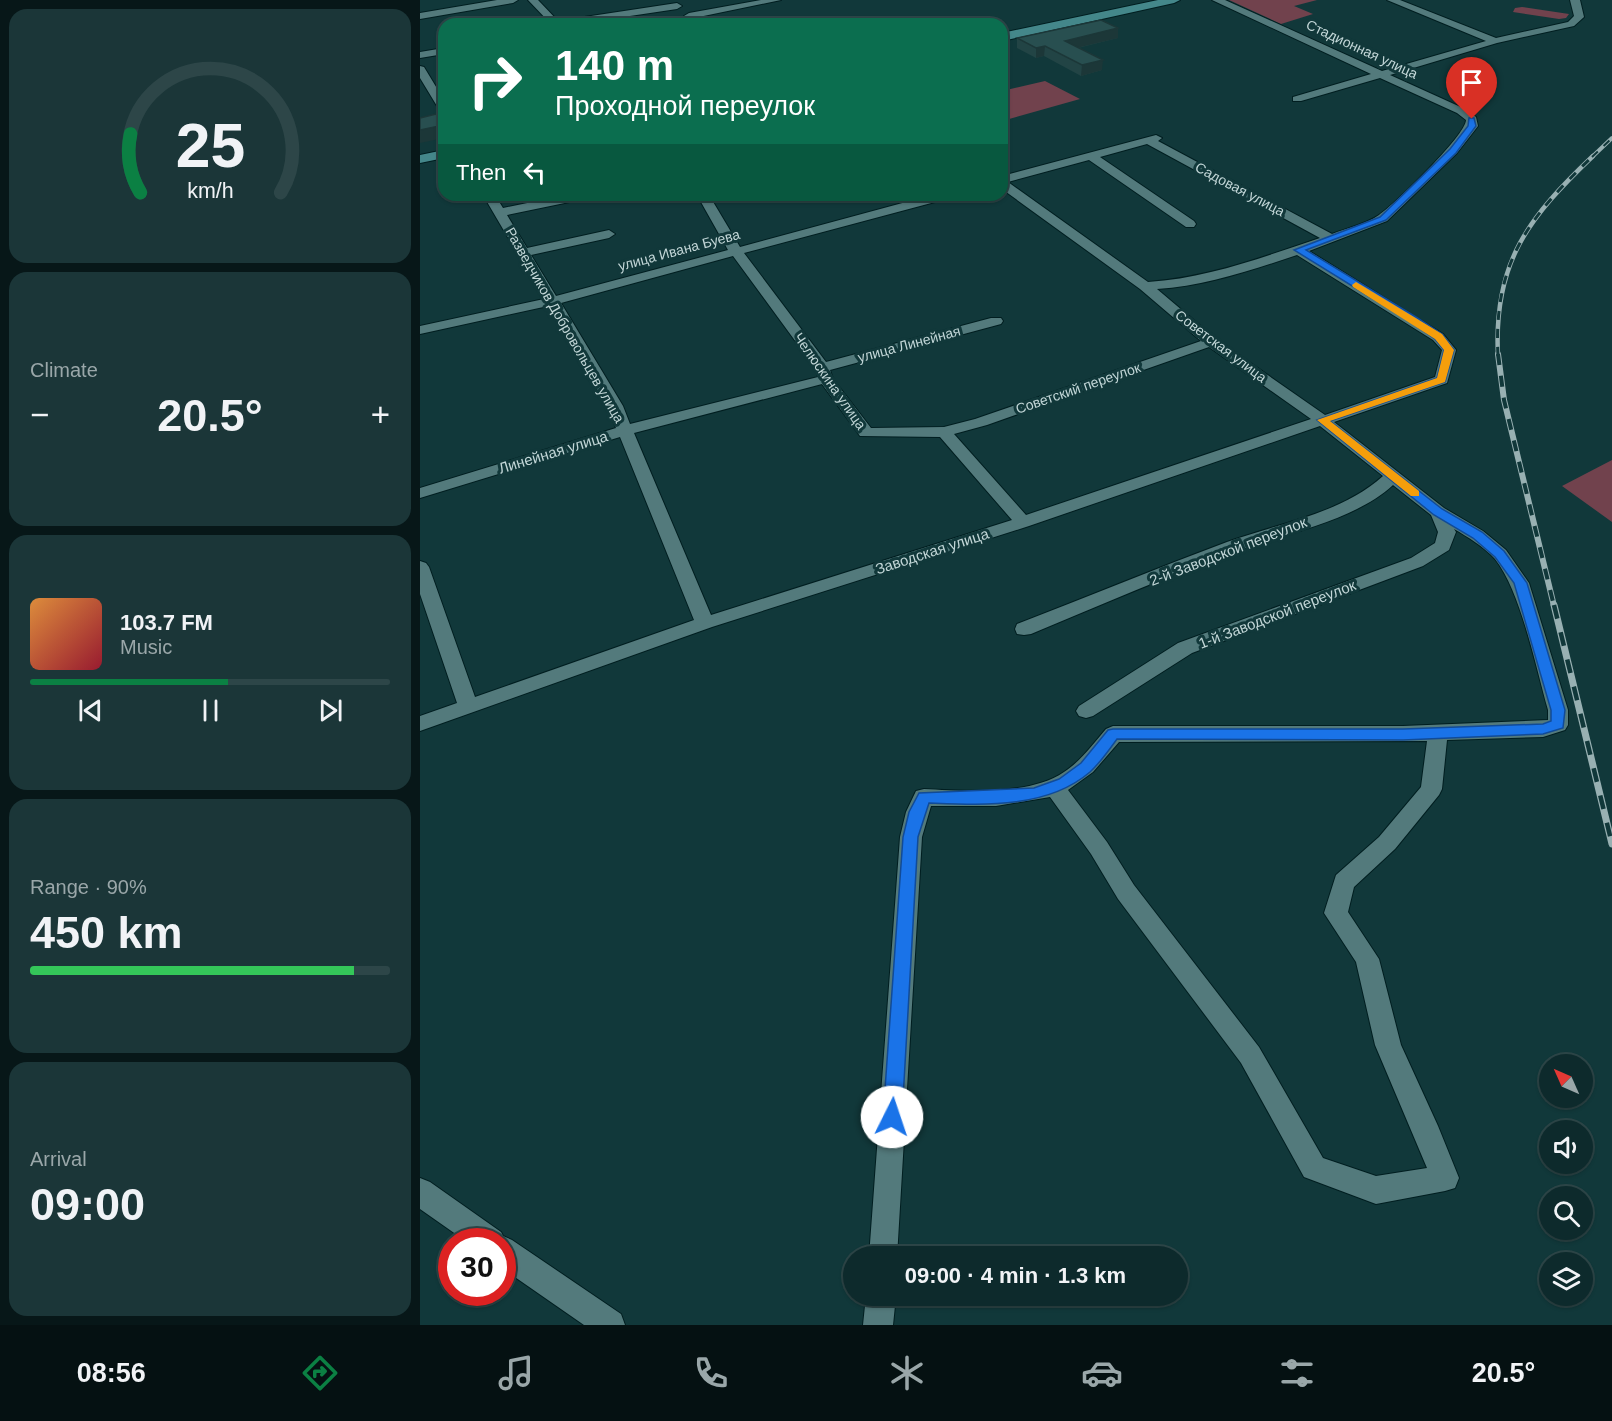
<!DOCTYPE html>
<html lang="en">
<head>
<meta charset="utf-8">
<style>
  :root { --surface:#0d2a2c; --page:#1b3638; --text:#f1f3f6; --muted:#9aa7a9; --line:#2d4648; --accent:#0b8043 }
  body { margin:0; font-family:Helvetica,sans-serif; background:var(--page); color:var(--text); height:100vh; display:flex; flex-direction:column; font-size:22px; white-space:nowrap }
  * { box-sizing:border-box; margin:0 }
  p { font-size:20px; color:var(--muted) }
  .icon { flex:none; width:33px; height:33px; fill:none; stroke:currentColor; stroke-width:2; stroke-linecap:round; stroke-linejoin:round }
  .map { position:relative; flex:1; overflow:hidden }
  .side { display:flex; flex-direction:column; gap:9px; padding:9px; background:#071718; width:420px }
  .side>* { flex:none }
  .hud { position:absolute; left:18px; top:18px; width:570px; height:183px; border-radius:18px; box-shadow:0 2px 4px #0004,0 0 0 2px var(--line); background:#0b6e4f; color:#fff; overflow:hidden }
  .needle { width:39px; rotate:315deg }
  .fabs { position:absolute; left:1119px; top:1054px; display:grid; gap:12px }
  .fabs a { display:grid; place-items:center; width:54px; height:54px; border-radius:50%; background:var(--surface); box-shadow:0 2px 4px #0004,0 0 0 2px var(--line); font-size:30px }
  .speed { position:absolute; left:18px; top:1228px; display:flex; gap:12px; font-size:30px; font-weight:700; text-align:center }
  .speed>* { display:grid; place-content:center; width:78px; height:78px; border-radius:50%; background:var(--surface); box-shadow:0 2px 4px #0004,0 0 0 2px var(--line); line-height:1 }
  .speed .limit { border:9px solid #d22; background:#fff; color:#111 }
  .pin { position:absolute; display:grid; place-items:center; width:51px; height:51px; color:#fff; margin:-62px -26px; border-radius:50% 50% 50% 0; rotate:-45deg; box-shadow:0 0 6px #0007 }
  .pin .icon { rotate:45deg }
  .me { position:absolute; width:66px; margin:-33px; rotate:4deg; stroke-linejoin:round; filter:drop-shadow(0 0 4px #0008) }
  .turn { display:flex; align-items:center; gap:21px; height:126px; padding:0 18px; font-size:27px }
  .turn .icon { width:78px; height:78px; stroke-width:2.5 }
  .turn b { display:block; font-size:42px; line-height:51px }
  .then { display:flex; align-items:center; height:57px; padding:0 18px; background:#0003; gap:12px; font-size:22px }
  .big { font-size:45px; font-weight:600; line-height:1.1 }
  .side .widget { flex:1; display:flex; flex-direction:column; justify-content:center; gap:9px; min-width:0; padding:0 21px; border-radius:18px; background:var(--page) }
  .side .dial { align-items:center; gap:0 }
  .dial svg { height:156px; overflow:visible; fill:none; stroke:var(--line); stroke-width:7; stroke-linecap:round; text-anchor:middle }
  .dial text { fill:var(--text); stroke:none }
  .song { display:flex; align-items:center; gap:18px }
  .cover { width:72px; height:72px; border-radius:9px; background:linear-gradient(135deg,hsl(30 70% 55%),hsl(350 70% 35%)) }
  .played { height:6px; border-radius:3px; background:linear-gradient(90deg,var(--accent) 55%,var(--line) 55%) }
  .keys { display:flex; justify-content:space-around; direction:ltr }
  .heat { display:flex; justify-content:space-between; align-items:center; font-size:33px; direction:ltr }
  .charge { height:9px; border-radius:4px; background:linear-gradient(90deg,#34c759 90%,var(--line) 0) }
  .trip { position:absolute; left:423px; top:1246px; width:345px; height:60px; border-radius:30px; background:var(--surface); box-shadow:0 2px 4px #0004,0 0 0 2px var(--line); font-weight:600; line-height:60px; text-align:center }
  .tab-bar { display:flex; height:96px; justify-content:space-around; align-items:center; background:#051112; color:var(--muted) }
  .tab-bar .icon { width:42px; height:42px }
  .tab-bar .on { color:var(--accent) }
  .tab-bar b { font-size:27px; color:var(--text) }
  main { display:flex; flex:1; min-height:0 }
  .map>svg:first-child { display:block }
  .green { fill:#71424d }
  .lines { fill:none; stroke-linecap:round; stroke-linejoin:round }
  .minor-casing { stroke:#011e20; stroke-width:2 }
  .major-casing { stroke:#011e20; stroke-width:2 }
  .minor { fill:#537a7c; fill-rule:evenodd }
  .major { fill:#44878a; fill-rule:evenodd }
  .rail-far3-casing { stroke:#98b0b2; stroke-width:4 }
  .rail-far2-casing { stroke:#98b0b2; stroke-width:4.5 }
  .rail-far1-casing { stroke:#98b0b2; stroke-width:6 }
  .rail-casing { stroke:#98b0b2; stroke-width:7 }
  .rail-far3 { stroke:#11383a; stroke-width:2; stroke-dasharray:8; stroke-linecap:butt }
  .rail-far2 { stroke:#11383a; stroke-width:3; stroke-dasharray:9; stroke-linecap:butt }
  .rail-far1 { stroke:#11383a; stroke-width:4; stroke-dasharray:11; stroke-linecap:butt }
  .rail { stroke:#11383a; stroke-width:4.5; stroke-dasharray:14; stroke-linecap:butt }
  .wall { fill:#224445 }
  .shaded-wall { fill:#1c3738 }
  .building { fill:#284f50; stroke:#1c3738; stroke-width:1.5 }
  .route { fill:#1a73e8; stroke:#114b97; stroke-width:1.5 }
  .slow { fill:#f59e0b }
  .labels { text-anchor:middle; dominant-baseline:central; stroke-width:6; stroke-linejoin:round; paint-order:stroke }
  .far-street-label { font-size:14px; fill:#c2d6d7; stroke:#11383a }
  .street-label { font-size:15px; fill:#c2d6d7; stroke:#11383a }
</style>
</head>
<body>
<main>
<section class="side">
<div class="widget dial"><svg viewBox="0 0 100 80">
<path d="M14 69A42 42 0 1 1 86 69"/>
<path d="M14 69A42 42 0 0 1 9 39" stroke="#0b8043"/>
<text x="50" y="56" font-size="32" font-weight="700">25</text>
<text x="50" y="72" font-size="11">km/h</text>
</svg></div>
<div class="widget"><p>Climate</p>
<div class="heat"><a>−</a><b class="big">20.5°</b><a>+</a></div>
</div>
<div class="widget">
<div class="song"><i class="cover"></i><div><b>103.7 FM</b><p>Music</p></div></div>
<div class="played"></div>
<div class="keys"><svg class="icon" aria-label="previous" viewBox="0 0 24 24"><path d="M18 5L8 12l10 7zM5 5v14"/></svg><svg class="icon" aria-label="pause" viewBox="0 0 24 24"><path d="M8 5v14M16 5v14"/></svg><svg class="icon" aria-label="next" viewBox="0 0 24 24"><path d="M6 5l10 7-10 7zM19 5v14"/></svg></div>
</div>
<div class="widget"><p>Range · 90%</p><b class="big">450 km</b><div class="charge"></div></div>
<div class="widget"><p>Arrival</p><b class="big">09:00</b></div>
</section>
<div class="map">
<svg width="1192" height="1325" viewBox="0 0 1192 1325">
  <rect width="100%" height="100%" fill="#11383a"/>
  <path class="green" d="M 809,0 L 897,0 L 874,6 L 893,14 L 861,24 Z
    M 1102,7 L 1149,14 L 1146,18 L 1139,19 L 1093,12 L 1095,8 Z
    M 625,81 L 660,99 L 582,121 L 582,91 Z
    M 1192,460 L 1192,522 L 1142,486 Z"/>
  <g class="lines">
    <defs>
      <path id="minor" d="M 77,0 L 98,0 L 93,3 L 0,19 L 0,13 Z
        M 108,0 L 118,0 L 138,21 L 257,3 L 262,6 L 257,9 L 156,24 L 131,24 Z
        M 341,0 L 361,0 L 269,19 L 264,16 L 269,13 Z
        M 792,0 L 805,0 L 962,71 L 1066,41 L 967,0 L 980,0 L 1076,38 L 1148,22 L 1154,16 L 1150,0 L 1160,0 L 1164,17 L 1154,26 L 1077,43 L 970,75 L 1045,109 L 1056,117 L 1058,126 L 1037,153 L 967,221 L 889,251 L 1023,334 L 1036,350 L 1027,383 L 914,422 L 1024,508 L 1063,531 L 1086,550 L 1109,583 L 1148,710 L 1148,725 L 1145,730 L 1123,737 L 1027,740 L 1022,789 L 1019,795 L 975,849 L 934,887 L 928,912 L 959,959 L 981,1045 L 1018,1126 L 1039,1178 L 1035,1188 L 1025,1191 L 956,1204 L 884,1177 L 821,1063 L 698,899 L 671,854 L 630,797 L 576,806 L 511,806 L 502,837 L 477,1257 L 449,1257 L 480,837 L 486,812 L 496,791 L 504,789 C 545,791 609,796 644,772 C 661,761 673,744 686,729 L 693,726 L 983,726 L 1128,720 L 1128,710 C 1116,668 1101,592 1075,559 C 1064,547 1048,537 1034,529 L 1036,532 L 1029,550 L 1003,566 L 772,653 L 673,716 L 666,718 L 659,716 L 656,711 L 659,706 L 758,643 L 991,558 L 1015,543 L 1018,532 L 1011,515 L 973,485 C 935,520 871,532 823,549 C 751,574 681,605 611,634 L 604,635 L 597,634 L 595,629 L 597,624 C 667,597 737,568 807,542 C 859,523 921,514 963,476 L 900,426 L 609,526 L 292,627 L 0,731 L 0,716 L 37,703 L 0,594 L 0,561 L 6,563 L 9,567 L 55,697 L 274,620 L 200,437 L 0,498 L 0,488 L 196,428 L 187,406 L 128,306 L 0,334 L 0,326 L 124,299 L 63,195 L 75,195 L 83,208 L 146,195 L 170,195 L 164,199 L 87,215 L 107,248 L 189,230 L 195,234 L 189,238 L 111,255 L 136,296 L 308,250 L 277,195 L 289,195 L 320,247 L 512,195 L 532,195 L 530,198 L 324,253 L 406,362 L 571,318 L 581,318 L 583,321 L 581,324 L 410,370 L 413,379 L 451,428 L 524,427 L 555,419 L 781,341 L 720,289 L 582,189 L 582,176 L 736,135 L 742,138 L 738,141 L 912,234 C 927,228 946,224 959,215 C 975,204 1046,135 1046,120 L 1037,113 L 960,78 L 881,101 L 873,101 L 873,97 L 951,74 ZM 727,144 L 900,238 C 843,257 788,278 728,282 L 588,182 L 669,160 L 766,227 L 774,227 L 776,224 L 774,221 L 680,157 ZM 877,255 L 1013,340 L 1022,350 L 1015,377 L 905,415 L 796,339 L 737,289 C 785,286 832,270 877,255 ZM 313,256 L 395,368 L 398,377 L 210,424 L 203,406 L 141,303 ZM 789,347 L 891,419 L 606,515 L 534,434 L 567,425 ZM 402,384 L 440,436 L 520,437 L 592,520 L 291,615 L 214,433 ZM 1007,741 L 1001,787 L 959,837 L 916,875 L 904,913 L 936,962 L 955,1045 L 1007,1168 L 956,1176 L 903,1158 L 839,1047 L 714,885 L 687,842 L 648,790 L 673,772 L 699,742 Z
        M 24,48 L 24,54 L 0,58 L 0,52 Z
        M 0,66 L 4,67 L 24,100 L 24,112 L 20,111 L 0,78 Z
        M 0,1178 L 10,1182 L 81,1232 L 83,1236 L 92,1240 L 201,1314 L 205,1325 L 164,1325 L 82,1268 L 82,1242 L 47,1242 L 0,1209 Z
        M 446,1296 L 476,1296 L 473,1325 L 443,1325 Z"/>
      <path id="major" d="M 738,0 L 760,0 L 754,3 L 582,41 L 582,33 Z
        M 24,150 L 24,158 L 0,163 L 0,155 Z"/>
    </defs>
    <use href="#minor" class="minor-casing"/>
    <use href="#major" class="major-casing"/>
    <use href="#minor" class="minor"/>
    <use href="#major" class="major"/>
    <defs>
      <path id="rail-far3" d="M 1172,157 L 1192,138"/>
      <path id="rail-far2" d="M 1078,356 C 1073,262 1109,217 1173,156"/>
      <path id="rail-far1" d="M 1078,354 L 1084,400 L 1134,606"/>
      <path id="rail" d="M 1134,605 L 1192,844"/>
    </defs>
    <use href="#rail-far3" class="rail-far3-casing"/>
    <use href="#rail-far2" class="rail-far2-casing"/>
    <use href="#rail-far1" class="rail-far1-casing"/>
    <use href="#rail" class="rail-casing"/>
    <use href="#rail-far3" class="rail-far3"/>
    <use href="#rail-far2" class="rail-far2"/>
    <use href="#rail-far1" class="rail-far1"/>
    <use href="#rail" class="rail"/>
  </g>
  <path class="wall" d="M 597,38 L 698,38 L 658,48 L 682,70 L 661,76 L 624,56 L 616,58 L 597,48 Z"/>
  <path class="shaded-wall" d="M 698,28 L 698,38 L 644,51 L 645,41 Z
    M 625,46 L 624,56 L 616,58 L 616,48 Z
    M 683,60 L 682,70 L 661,76 L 662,65 Z
    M 24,125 L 24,138 L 0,143 L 0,130 Z"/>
  <path class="building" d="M 681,20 L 698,28 L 645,41 L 683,60 L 662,65 L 625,46 L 616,48 L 597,38 Z
    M 16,114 L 24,125 L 0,130 L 0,118 Z"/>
  <path class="route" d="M 1049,118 L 1054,118 L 1056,126 L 1036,153 L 966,220 L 886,250 L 996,317 L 1022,334 L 1034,350 L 1025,382 L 910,421 L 1022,509 L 1062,532 L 1084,551 L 1107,583 L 1145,710 L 1143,728 L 1123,734 L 983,740 L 697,739 C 689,750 680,763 670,772 C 627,809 562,805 509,803 L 498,837 L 482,1117 L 479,1123 L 472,1126 L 466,1123 L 463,1117 L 483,837 L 489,812 L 499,793 L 614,788 L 639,779 L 661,763 L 688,730 L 693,729 L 983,729 L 1123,724 L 1131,721 L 1131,710 L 1094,583 L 1075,557 L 1053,538 L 1014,515 L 897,420 L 1017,378 L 1024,350 L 1015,339 L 989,321 L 874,250 L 960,217 L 1030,149 L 1048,126 Z"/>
  <path class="slow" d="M 936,282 L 1022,334 L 1034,350 L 1025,382 L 910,421 L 999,491 L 999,496 L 991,496 L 897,420 L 1017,378 L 1024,350 L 1015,339 L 933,287 L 932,285 Z"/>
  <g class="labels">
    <g class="far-street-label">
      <text transform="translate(942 49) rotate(25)">Стадионная улица</text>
      <text transform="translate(820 189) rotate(28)">Садовая улица</text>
      <text transform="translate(259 250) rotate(-15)">улица Ивана Буева</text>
      <text transform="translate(145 325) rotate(60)">Разведчиков Добровольцев улица</text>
      <text transform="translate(489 344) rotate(-15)">улица Линейная</text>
      <text transform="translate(801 346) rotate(37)">Советская улица</text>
      <text transform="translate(410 381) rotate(55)">Челюскина улица</text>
      <text transform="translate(658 388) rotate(-19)">Советский переулок</text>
    </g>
    <g class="street-label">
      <text transform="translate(133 452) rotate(-17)">Линейная улица</text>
      <text transform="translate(512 551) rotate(-18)">Заводская улица</text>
      <text transform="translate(808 551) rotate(-21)">2-й Заводской переулок</text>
      <text transform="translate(857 614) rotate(-21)">1-й Заводской переулок</text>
    </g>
  </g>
</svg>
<div class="fabs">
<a><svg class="needle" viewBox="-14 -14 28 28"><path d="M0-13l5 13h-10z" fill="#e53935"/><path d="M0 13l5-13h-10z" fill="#9aa7a9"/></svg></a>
<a><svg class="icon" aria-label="sound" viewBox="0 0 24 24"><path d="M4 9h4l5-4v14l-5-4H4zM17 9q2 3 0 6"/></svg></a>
<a><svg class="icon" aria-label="search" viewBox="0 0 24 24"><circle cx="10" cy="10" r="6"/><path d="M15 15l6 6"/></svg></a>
<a><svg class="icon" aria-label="layers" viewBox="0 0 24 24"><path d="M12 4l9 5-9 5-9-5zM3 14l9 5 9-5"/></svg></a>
</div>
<div class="speed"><div class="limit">30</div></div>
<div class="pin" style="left:1052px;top:119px;background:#d93025"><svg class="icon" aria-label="arrive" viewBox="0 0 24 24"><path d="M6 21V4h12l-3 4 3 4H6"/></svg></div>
<svg class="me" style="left:472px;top:1117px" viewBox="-20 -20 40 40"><circle r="19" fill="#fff"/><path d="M0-13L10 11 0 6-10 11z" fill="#1a73e8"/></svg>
<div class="trip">09:00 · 4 min · 1.3 km</div>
<div class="hud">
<div class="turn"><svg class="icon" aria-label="right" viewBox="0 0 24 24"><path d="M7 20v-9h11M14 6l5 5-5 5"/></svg><div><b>140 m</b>Проходной переулок</div></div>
<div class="then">Then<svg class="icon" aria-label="left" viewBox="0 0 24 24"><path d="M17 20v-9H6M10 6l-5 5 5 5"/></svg></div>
</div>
</div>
</main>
<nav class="tab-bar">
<b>08:56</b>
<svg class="icon on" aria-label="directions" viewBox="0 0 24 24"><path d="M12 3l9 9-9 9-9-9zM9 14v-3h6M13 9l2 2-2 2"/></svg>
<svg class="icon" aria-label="music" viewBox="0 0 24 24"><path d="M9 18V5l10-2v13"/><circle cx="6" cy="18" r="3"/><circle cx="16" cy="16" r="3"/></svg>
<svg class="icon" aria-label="phone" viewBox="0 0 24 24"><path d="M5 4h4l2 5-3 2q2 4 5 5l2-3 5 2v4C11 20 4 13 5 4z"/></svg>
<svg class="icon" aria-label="climate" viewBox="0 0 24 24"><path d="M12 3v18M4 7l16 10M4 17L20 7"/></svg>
<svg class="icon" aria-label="car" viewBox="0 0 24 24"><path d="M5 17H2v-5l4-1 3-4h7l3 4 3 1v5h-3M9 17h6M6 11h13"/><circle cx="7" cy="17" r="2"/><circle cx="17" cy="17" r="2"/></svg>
<svg class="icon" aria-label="filters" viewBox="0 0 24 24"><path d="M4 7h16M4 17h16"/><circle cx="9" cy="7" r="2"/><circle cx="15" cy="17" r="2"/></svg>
<b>20.5°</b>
</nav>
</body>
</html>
